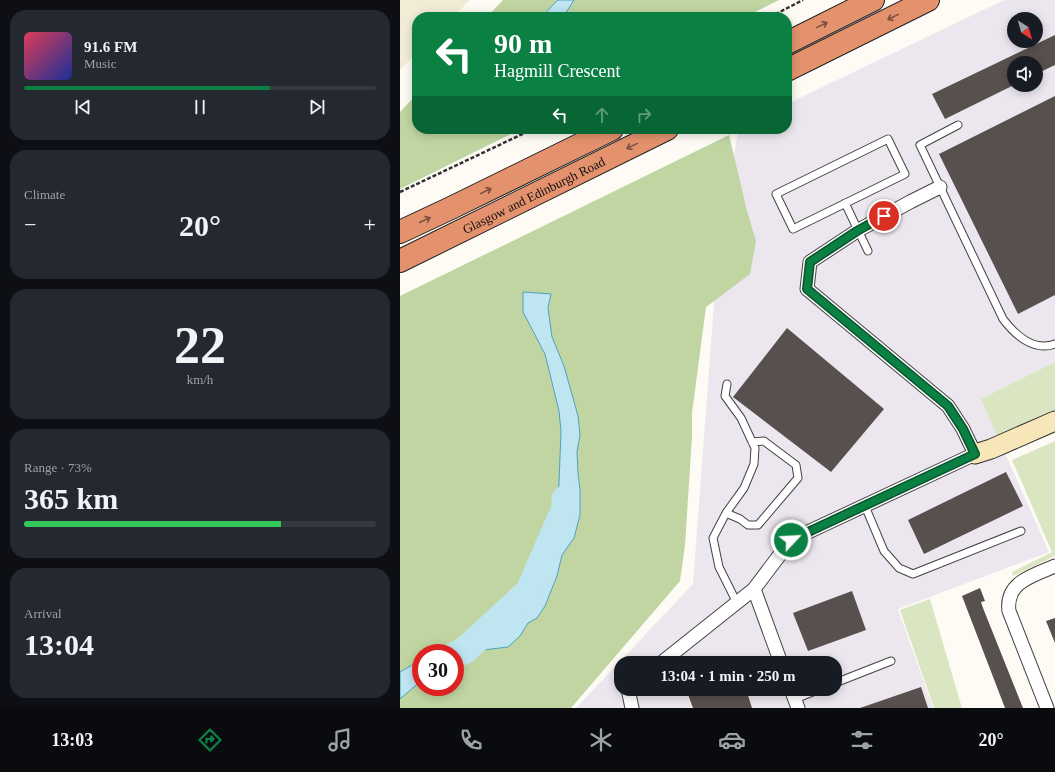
<!DOCTYPE html>
<html lang="en">
<head>
<meta charset="utf-8">
<style>
  :root { --surface:#171b24; --page:#242831; --text:#f1f3f6; --muted:#9ea1a6; --line:#363941; --accent:#0b8043 }
  body { margin:0; font-family:"Times New Roman",serif; background:var(--page); color:var(--text); height:100vh; display:flex; flex-direction:column; font-size:15px; white-space:nowrap }
  * { box-sizing:border-box; margin:0 }
  p { font-size:13px; color:var(--muted) }
  .icon { flex:none; width:22px; height:22px; fill:none; stroke:currentColor; stroke-width:2; stroke-linecap:round; stroke-linejoin:round }
  .map { position:relative; flex:1; overflow:hidden }
  .panel { display:flex; flex-direction:column; gap:10px; padding:10px; background:#0d0f14; width:400px }
  .panel>* { flex:none }
  .banner { position:absolute; left:12px; top:12px; width:380px; height:122px; border-radius:16px; box-shadow:0 2px 10px #0003; background:#0b8043; color:#fff; overflow:hidden }
  .needle { width:26px; rotate:143deg }
  .fabs { position:absolute; left:607px; top:12px; display:grid; gap:8px }
  .fabs a { display:grid; place-items:center; width:36px; height:36px; border-radius:50%; background:var(--surface); box-shadow:0 2px 10px #0003; font-size:20px }
  .speed { position:absolute; left:12px; top:644px; display:flex; gap:8px; font-size:20px; font-weight:700; text-align:center }
  .speed>* { display:grid; place-content:center; width:52px; height:52px; border-radius:50%; background:var(--surface); box-shadow:0 2px 10px #0003; line-height:1 }
  .speed .limit { border:6px solid #d22; background:#fff; color:#111 }
  .pin { position:absolute; display:grid; place-items:center; width:34px; height:34px; color:#fff; margin:-17px; border:2px solid #fff; border-radius:50%; box-shadow:0 1px 4px #0007 }
  .me { position:absolute; width:44px; margin:-22px; rotate:65deg; stroke-linejoin:round; filter:drop-shadow(0 0 3px #0008) }
  .turn { display:flex; align-items:center; gap:14px; height:84px; padding:0 16px; font-size:18px }
  .turn .icon { width:52px; height:52px; stroke-width:2.5 }
  .turn b { display:block; font-size:28px; line-height:34px }
  .lanes { display:flex; align-items:center; height:38px; padding:0 16px; background:#0003; justify-content:center; gap:20px; direction:ltr }
  .lanes .off { opacity:.35 }
  .big { font-size:30px; font-weight:700; line-height:1.1 }
  .panel .widget { flex:1; display:flex; flex-direction:column; justify-content:center; gap:6px; min-width:0; padding:0 14px; border-radius:16px; background:var(--page) }
  .panel .dial { align-items:center; gap:0 }
  .dial b { font-size:52px; line-height:1 }
  .song { display:flex; align-items:center; gap:12px }
  .cover { width:48px; height:48px; border-radius:6px; background:linear-gradient(135deg,hsl(350 70% 55%),hsl(230 70% 35%)) }
  .played { height:4px; border-radius:2px; background:linear-gradient(90deg,var(--accent) 70%,var(--line) 70%) }
  .keys { display:flex; justify-content:space-around; direction:ltr }
  .heat { display:flex; justify-content:space-between; align-items:center; font-size:22px; direction:ltr }
  .charge { height:6px; border-radius:3px; background:linear-gradient(90deg,#34c759 73%,var(--line) 0) }
  .trip { position:absolute; left:214px; top:656px; width:228px; height:40px; border-radius:16px; background:var(--surface); box-shadow:0 2px 10px #0003; font-weight:700; line-height:40px; text-align:center }
  .tab-bar { display:flex; height:64px; justify-content:space-around; align-items:center; background:#090b0e; color:var(--muted) }
  .tab-bar .icon { width:28px; height:28px }
  .tab-bar .selected { color:var(--accent) }
  .tab-bar b { font-size:18px; color:var(--text) }
  main { display:flex; flex:1; min-height:0 }
  .map>svg:first-child { display:block }
  .industrial { fill:#ece6ee; fill-rule:evenodd }
  .farmland { fill:#f2ecd7 }
  .green { fill:#d9e6c1 }
  .forest { fill:#c0d5a2; fill-rule:evenodd }
  .water { fill:#bfe5f0; stroke:#4ea2bf }
  .lines { fill:none; stroke-linecap:round; stroke-linejoin:round }
  .river { stroke:#bfe5f0; stroke-width:27 }
  .building { fill:#58504e }
  .lane-casing { stroke:#434343; stroke-width:9 }
  .street-casing { stroke:#434343; stroke-width:15 }
  .secondary-casing { stroke:#323232; stroke-width:21 }
  .highway-casing { stroke:#212121; stroke-width:24 }
  .path { stroke:#323232; stroke-width:2.5; stroke-dasharray:4 2; stroke-linecap:butt }
  .lane { stroke:#fff; stroke-width:7 }
  .street { stroke:#fff; stroke-width:13 }
  .secondary { stroke:#f6e6b8; stroke-width:19 }
  .highway { stroke:#e4926d; stroke-width:22 }
  .oneway { stroke:#7a513e }
  .route-casing { stroke:#07532c; stroke-width:10 }
  .route { stroke:#0b8043; stroke-width:7 }
  .labels { text-anchor:middle; dominant-baseline:central; stroke-width:4; stroke-linejoin:round; paint-order:stroke }
  .street-label { font-size:13px; fill:#101010; stroke:#fff }
</style>
</head>
<body>
<main>
<section class="panel">
<div class="widget">
<div class="song"><i class="cover"></i><div><b>91.6 FM</b><p>Music</p></div></div>
<div class="played"></div>
<div class="keys"><svg class="icon" aria-label="previous" viewBox="0 0 24 24"><path d="M18 5L8 12l10 7zM5 5v14"/></svg><svg class="icon" aria-label="pause" viewBox="0 0 24 24"><path d="M8 5v14M16 5v14"/></svg><svg class="icon" aria-label="next" viewBox="0 0 24 24"><path d="M6 5l10 7-10 7zM19 5v14"/></svg></div>
</div>
<div class="widget"><p>Climate</p>
<div class="heat"><a>−</a><b class="big">20°</b><a>+</a></div>
</div>
<div class="widget dial"><b>22</b><p>km/h</p></div>
<div class="widget"><p>Range · 73%</p><b class="big">365 km</b><div class="charge"></div></div>
<div class="widget"><p>Arrival</p><b class="big">13:04</b></div>
</section>
<div class="map">
<svg width="655" height="708" viewBox="0 0 655 708">
  <rect width="100%" height="100%" fill="#fefbf5"/>
  <path class="industrial" d="M 604,0 L 655,0 L 655,362 L 581,399 L 649,552 L 498,609 L 533,708 L 176,708 L 293,584 L 314,303 L 338,129 L 387,129 L 387,104 ZM 614,19 L 636,19 L 636,41 L 614,41 ZM 614,63 L 636,63 L 636,85 L 614,85 ZM 221,663 L 435,663 L 435,689 L 221,689 Z"/>
  <path class="farmland" d="M 0,0 L 70,0 L 53,17 L 17,17 L 17,53 L 0,70 Z"/>
  <path class="green" d="M 655,362 L 655,412 L 598,438 L 581,399 Z
    M 655,441 L 655,556 L 613,576 L 612,572 L 652,552 L 612,460 Z
    M 530,599 L 562,708 L 534,708 L 500,610 Z"/>
  <path class="forest" d="M 103,0 L 379,0 L 345,17 L 87,17 Z
    M 17,94 L 17,129 L 121,129 L 0,189 L 0,112 Z
    M 329,135 L 347,211 L 356,241 L 350,274 L 306,307 L 292,413 L 292,436 L 285,545 L 280,581 L 171,708 L 0,708 L 0,296 ZM 21,653 L 55,653 L 55,687 L 21,687 Z"/>
  <path class="water" d="M 158,0 L 174,0 L 167,11 L 166,17 L 143,17 C 147,10 152,6 158,0 Z
    M 123,292 L 151,294 L 148,308 L 152,337 L 164,366 L 178,416 L 180,435 L 177,452 L 178,473 L 180,490 L 180,515 L 174,538 L 162,555 L 157,576 L 145,606 L 137,618 L 128,623 L 120,636 L 108,647 L 83,650 L 61,657 L 55,661 L 55,653 L 35,653 L 93,621 L 144,575 L 151,550 L 158,509 L 161,431 L 159,411 L 145,354 L 123,312 Z
    M 21,660 L 21,681 L 0,699 L 0,672 Z"/>
  <g class="lines">
    <path class="river" d="M 55,655 L 64,651 L 129,591 L 165,508 L 165,499"/>
  </g>
  <path class="building" d="M 655,35 L 655,65 L 636,74 L 636,63 L 614,63 L 614,85 L 545,119 L 532,94 Z
    M 655,96 L 655,295 L 618,314 L 539,154 Z
    M 387,328 L 484,409 L 431,472 L 333,397 Z
    M 606,472 L 623,506 L 524,554 L 508,520 Z
    M 580,588 L 585,601 L 581,602 L 583,608 L 623,708 L 605,708 L 562,596 Z
    M 452,591 L 466,630 L 408,651 L 393,613 Z
    M 655,618 L 655,643 L 646,621 Z
    M 521,687 L 528,708 L 460,708 Z
    M 286,689 L 346,689 L 352,708 L 293,708 Z"/>
  <g class="lines">
    <defs>
      <path id="lane" d="M 558,125 L 520,145 L 603,319 C 615,335 634,352 655,344
        M 488,139 L 505,174 L 393,229 L 376,194 Z
        M 445,203 L 468,251
        M 327,384 L 325,396 L 341,418 L 355,448 L 354,464 L 344,488 L 326,513 L 313,538 L 319,567 L 337,603
        M 465,506 L 484,551 L 499,568 L 513,574 L 621,531
        M 326,513 L 340,519 L 348,525 L 358,525 L 398,478 L 396,465 L 364,441 L 352,442
        M 435,683 L 491,661
        M 395,699 L 420,689"/>
      <path id="street" d="M 261,663 L 354,589
        M 381,663 L 354,589 L 391,540 L 575,454 L 563,429 L 548,406 L 407,289 L 410,262 L 457,231 L 510,202 L 540,187
        M 228,689 L 232,708
        M 391,689 L 398,708
        M 647,708 L 609,611 C 605,582 634,575 655,566"/>
      <path id="secondary" d="M 575,454 L 591,449 L 655,421"/>
      <g id="highway">
        <path d="M 387,43 L 473,0"/>
        <path d="M 387,70 L 528,0"/>
        <path d="M 0,232 L 51,208 L 212,129"/>
        <path id="s1" d="M 0,261 L 267,129"/>
      </g>
    </defs>
    <use href="#lane" class="lane-casing"/>
    <use href="#street" class="street-casing"/>
    <use href="#secondary" class="secondary-casing"/>
    <use href="#highway" class="highway-casing"/>
    <path class="path" d="M 370,17 L 403,0
      M 0,192 L 133,129"/>
    <use href="#lane" class="lane"/>
    <use href="#street" class="street"/>
    <use href="#secondary" class="secondary"/>
    <use href="#highway" class="highway"/>
  </g>
  <defs><path id="oneway-shaft" d="M-6 0H5M1.5-3L5.5 0L1.5 3" fill="none" stroke-width="1.6" stroke-linecap="round" stroke-linejoin="round"/></defs>
  <g class="oneway">
    <use href="#oneway-shaft" transform="translate(493 17) rotate(154)"/>
    <use href="#oneway-shaft" transform="translate(422 25) rotate(-26)"/>
    <use href="#oneway-shaft" transform="translate(232 146) rotate(154)"/>
    <use href="#oneway-shaft" transform="translate(86 191) rotate(-26)"/>
    <use href="#oneway-shaft" transform="translate(25 220) rotate(-25)"/>
  </g>
  <g class="lines">
    <defs>
      <path id="route" d="M 391,540 L 575,454 L 563,429 L 548,406 L 407,289 L 410,262 L 457,231 L 484,216"/>
    </defs>
    <use href="#route" class="route-casing"/>
    <use href="#route" class="route"/>
  </g>
  <g class="labels">
    <g class="street-label">
      <text stroke="none"><textPath href="#s1" startOffset="149">Glasgow and Edinburgh Road</textPath></text>
    </g>
  </g>
</svg>
<div class="fabs">
<a><svg class="needle" viewBox="-14 -14 28 28"><path d="M0-13l5 13h-10z" fill="#e53935"/><path d="M0 13l5-13h-10z" fill="#9ea1a6"/></svg></a>
<a><svg class="icon" aria-label="sound" viewBox="0 0 24 24"><path d="M4 9h4l5-4v14l-5-4H4zM17 9q2 3 0 6"/></svg></a>
</div>
<div class="speed"><div class="limit">30</div></div>
<div class="pin" style="left:484px;top:216px;background:#d93025"><svg class="icon" aria-label="arrive" viewBox="0 0 24 24"><path d="M6 21V4h12l-3 4 3 4H6"/></svg></div>
<svg class="me" style="left:391px;top:540px" viewBox="-20 -20 40 40"><circle r="17" fill="#0b8043" stroke="#fff" stroke-width="3"/><path d="M0-11L8 9 0 5-8 9z" fill="#fff"/></svg>
<div class="trip">13:04 · 1 min · 250 m</div>
<div class="banner">
<div class="turn"><svg class="icon" aria-label="left" viewBox="0 0 24 24"><path d="M17 20v-9H6M10 6l-5 5 5 5"/></svg><div><b>90 m</b>Hagmill Crescent</div></div>
<div class="lanes"><svg class="icon" aria-label="left" viewBox="0 0 24 24"><path d="M17 20v-9H6M10 6l-5 5 5 5"/></svg><svg class="icon off" aria-label="ahead" viewBox="0 0 24 24"><path d="M12 20V5M6 11l6-6 6 6"/></svg><svg class="icon off" aria-label="right" viewBox="0 0 24 24"><path d="M7 20v-9h11M14 6l5 5-5 5"/></svg></div>
</div>
</div>
</main>
<nav class="tab-bar">
<b>13:03</b>
<svg class="icon selected" aria-label="directions" viewBox="0 0 24 24"><path d="M12 3l9 9-9 9-9-9zM9 14v-3h6M13 9l2 2-2 2"/></svg>
<svg class="icon" aria-label="music" viewBox="0 0 24 24"><path d="M9 18V5l10-2v13"/><circle cx="6" cy="18" r="3"/><circle cx="16" cy="16" r="3"/></svg>
<svg class="icon" aria-label="phone" viewBox="0 0 24 24"><path d="M5 4h4l2 5-3 2q2 4 5 5l2-3 5 2v4C11 20 4 13 5 4z"/></svg>
<svg class="icon" aria-label="climate" viewBox="0 0 24 24"><path d="M12 3v18M4 7l16 10M4 17L20 7"/></svg>
<svg class="icon" aria-label="car" viewBox="0 0 24 24"><path d="M5 17H2v-5l4-1 3-4h7l3 4 3 1v5h-3M9 17h6M6 11h13"/><circle cx="7" cy="17" r="2"/><circle cx="17" cy="17" r="2"/></svg>
<svg class="icon" aria-label="filters" viewBox="0 0 24 24"><path d="M4 7h16M4 17h16"/><circle cx="9" cy="7" r="2"/><circle cx="15" cy="17" r="2"/></svg>
<b>20°</b>
</nav>
</body>
</html>
